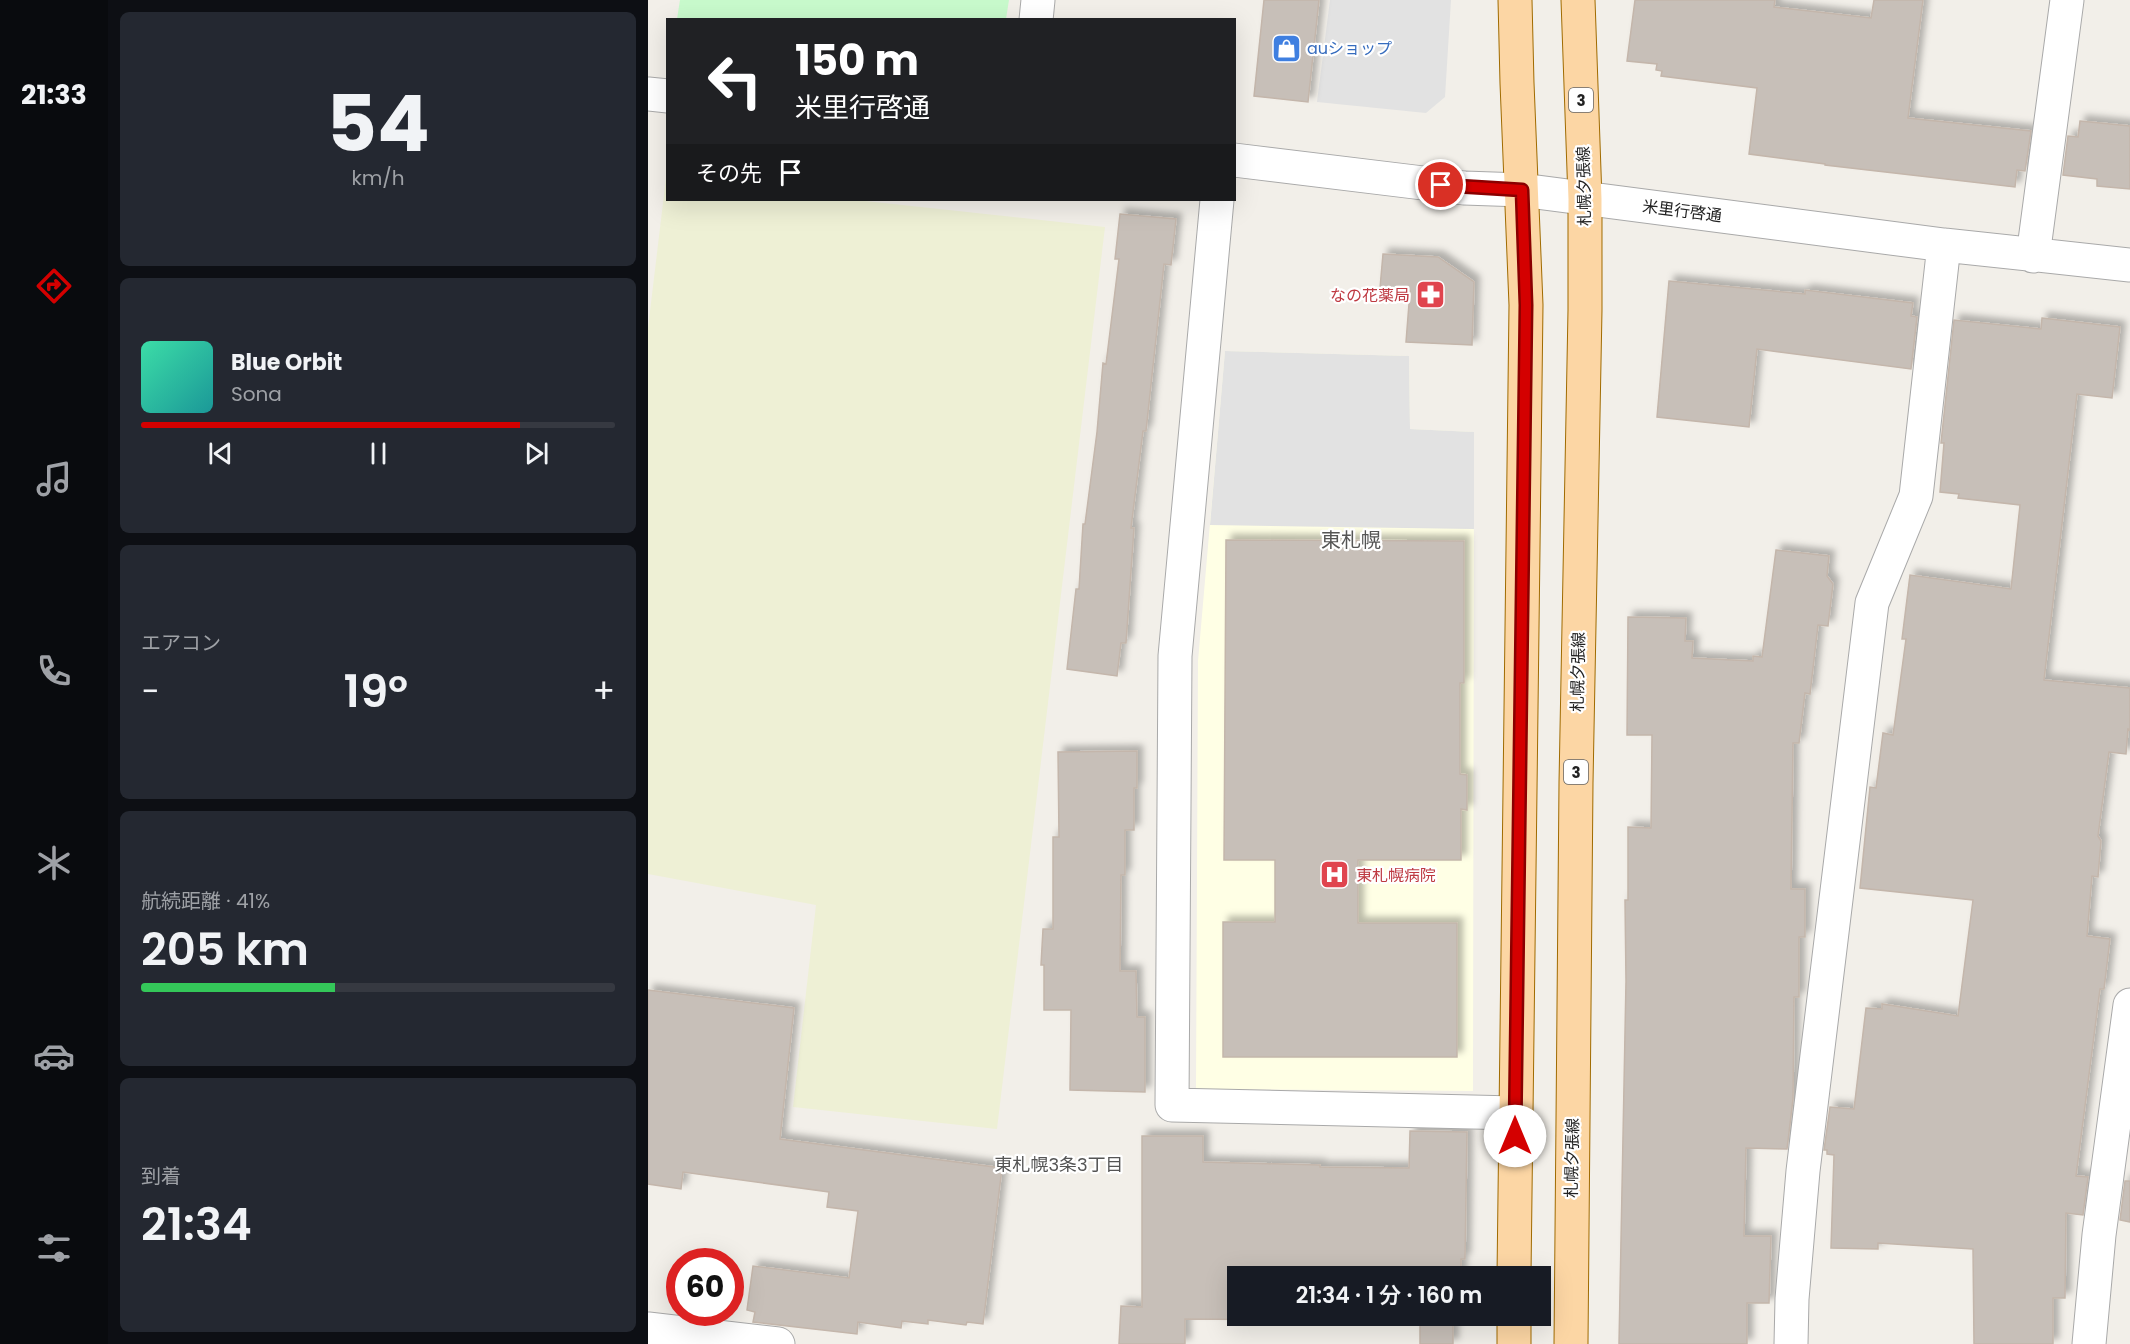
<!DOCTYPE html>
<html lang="ja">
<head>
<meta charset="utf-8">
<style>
  :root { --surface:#171b24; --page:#242831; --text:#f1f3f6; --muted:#9ea1a6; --line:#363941; --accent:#d40000 }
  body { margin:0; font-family:Poppins,"Noto Sans JP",sans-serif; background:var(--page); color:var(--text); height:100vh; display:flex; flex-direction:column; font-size:22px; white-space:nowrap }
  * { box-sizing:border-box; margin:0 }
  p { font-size:20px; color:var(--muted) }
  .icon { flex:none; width:33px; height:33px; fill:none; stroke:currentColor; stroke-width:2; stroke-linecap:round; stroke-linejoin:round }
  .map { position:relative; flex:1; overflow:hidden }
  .side { display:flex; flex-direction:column; gap:12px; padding:12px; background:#0d0f14; width:540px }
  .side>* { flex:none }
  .hud { position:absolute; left:18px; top:18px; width:570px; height:183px; border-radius:0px; box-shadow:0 6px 24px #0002; background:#202124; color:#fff; overflow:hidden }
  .speed { position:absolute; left:18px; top:1248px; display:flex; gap:12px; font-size:30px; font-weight:700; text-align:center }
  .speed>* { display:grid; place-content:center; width:78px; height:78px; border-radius:50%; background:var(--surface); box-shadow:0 6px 24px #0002; line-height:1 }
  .speed .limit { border:9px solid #d22; background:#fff; color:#111 }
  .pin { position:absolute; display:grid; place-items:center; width:51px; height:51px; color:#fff; margin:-26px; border:3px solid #fff; border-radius:50%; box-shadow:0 2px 6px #0007 }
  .me { position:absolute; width:66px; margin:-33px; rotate:0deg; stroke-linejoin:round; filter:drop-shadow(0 0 4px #0008) }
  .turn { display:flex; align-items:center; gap:21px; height:126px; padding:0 30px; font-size:27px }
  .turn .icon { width:78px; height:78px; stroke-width:2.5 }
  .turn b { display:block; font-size:42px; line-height:51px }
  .then { display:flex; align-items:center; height:57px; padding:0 30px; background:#0003; gap:12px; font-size:22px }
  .big { font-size:45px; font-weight:600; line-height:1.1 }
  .side .widget { flex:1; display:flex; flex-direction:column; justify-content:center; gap:9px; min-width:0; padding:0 21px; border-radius:9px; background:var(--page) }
  .side .dial { align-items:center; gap:0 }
  .dial b { font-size:78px; line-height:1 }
  .song { display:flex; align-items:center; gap:18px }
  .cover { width:72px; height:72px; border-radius:9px; background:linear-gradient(135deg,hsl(160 70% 55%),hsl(180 70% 35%)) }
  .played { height:6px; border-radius:3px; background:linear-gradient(90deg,var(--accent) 80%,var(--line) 80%) }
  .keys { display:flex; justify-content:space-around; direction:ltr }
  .heat { display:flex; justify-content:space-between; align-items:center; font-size:33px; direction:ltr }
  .charge { height:9px; border-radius:4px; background:linear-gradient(90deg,#34c759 41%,var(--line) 0) }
  .trip { position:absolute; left:579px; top:1266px; width:324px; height:60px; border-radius:0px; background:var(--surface); box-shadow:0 6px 24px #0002; font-weight:600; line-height:60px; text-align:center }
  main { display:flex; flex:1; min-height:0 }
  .tab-bar { display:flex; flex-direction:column; width:108px; justify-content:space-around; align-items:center; background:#090b0e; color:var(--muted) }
  .tab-bar .icon { width:42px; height:42px }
  .tab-bar .current { color:var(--accent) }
  .tab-bar b { font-size:27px; color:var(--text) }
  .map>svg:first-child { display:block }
  .education { fill:#ffffe5 }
  .farmland { fill:#eef0d5 }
  .park { fill:#c8facc }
  .parking { fill:#e2e2e2 }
  .building { fill:#c7bfb8; stroke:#c4b6ab; stroke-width:1.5; filter:url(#shadow) }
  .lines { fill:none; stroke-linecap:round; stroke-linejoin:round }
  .minor-casing { stroke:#a9a9a9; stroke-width:35 }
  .major-casing { stroke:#a06b00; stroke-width:35 }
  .minor { stroke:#fff; stroke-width:33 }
  .major { stroke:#fcd6a4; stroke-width:33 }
  .route-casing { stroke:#8a0000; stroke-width:15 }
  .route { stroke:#d40000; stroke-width:10 }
  .labels { text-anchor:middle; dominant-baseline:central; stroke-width:4.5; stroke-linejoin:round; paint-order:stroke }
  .shield { fill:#fff; stroke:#646464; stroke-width:1.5 }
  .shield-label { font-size:15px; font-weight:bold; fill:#222 }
  .shop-label { font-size:16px; fill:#366cbe; stroke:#fff; text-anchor:start }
  .street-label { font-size:16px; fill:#222; stroke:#fff }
  .health-label { font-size:16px; fill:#be3a42; stroke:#fff; text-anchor:end }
  .neighbourhood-label { font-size:18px; fill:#555; stroke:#fff }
  .quarter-label { font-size:20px; fill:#555; stroke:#fff }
</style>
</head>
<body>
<main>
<nav class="tab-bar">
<b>21:33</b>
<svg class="icon current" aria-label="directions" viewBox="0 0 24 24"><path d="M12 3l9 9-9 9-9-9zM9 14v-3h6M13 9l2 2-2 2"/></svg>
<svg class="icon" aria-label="music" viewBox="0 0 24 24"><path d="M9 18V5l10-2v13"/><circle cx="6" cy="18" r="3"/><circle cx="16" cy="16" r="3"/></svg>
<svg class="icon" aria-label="phone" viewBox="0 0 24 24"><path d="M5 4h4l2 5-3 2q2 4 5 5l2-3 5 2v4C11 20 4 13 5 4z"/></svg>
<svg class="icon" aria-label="climate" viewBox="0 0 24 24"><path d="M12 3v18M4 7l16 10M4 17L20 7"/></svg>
<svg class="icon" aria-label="car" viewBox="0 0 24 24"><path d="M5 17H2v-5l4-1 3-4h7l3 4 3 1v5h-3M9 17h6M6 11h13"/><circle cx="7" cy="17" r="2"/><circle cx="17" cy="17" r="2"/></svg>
<svg class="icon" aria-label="filters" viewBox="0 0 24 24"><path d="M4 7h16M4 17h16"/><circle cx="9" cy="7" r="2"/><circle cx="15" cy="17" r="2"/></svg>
</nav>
<section class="side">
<div class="widget dial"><b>54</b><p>km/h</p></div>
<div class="widget">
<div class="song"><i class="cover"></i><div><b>Blue Orbit</b><p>Sona</p></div></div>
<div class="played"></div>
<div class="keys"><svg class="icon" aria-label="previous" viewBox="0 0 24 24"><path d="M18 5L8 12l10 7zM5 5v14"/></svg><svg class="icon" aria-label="pause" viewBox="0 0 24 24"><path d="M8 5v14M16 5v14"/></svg><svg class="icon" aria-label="next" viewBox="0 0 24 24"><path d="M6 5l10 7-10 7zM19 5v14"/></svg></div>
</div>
<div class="widget"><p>エアコン</p>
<div class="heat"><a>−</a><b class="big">19°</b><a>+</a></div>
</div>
<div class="widget"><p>航続距離 · 41%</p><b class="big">205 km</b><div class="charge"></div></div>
<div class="widget"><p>到着</p><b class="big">21:34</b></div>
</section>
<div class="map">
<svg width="1482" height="1344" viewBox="0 0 1482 1344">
  <defs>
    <filter id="shadow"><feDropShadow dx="5.5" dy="-5.5" stdDeviation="3" flood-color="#0004"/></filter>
  </defs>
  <rect width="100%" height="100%" fill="#f2efe9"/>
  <path class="education" d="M 577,351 L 761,356 L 762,429 L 826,432 L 825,1091 L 548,1089 L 550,661 Z"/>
  <path class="farmland" d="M 18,178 L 20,200 L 208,200 L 457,227 L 349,1129 L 145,1107 L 168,905 L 0,874 L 0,328 Z"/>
  <path class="park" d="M 32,0 L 361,0 L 358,19 L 29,19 Z"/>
  <path class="parking" d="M 682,0 L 803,0 L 797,97 L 778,113 L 669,102 Z
    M 577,351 L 761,356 L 762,429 L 826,432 L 826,529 L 562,525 Z"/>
  <path class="building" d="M 616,0 L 671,0 L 660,102 L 606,96 Z
    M 987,0 L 1127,0 L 1126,7 L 1223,18 L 1226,0 L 1275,0 L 1260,118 L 1383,131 L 1377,171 L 1369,170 L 1367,187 L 1177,165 L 1177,164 L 1101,154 L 1109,88 L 1013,76 L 1014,71 L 1008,70 L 1009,64 L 979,61 Z
    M 1432,121 L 1482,126 L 1482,189 L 1449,186 L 1449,179 L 1415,175 L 1420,136 L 1430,137 Z
    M 472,214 L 528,219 L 523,265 L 516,264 L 498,431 L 495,431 L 483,528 L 486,528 L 478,643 L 473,643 L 469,676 L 419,669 L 428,589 L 431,589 L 435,524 L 437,524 L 449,432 L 455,363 L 458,364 L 471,259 L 467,259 Z
    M 735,254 L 790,257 L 826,282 L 824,345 L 758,342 L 762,291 L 732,288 Z
    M 1021,281 L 1157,294 L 1157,290 L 1265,303 L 1263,316 L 1269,317 L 1263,369 L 1109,349 L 1101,427 L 1009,417 Z
    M 1394,318 L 1472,327 L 1464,398 L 1429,394 L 1396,680 L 1482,688 L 1482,730 L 1480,729 L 1478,754 L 1461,752 L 1450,836 L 1453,841 L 1450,877 L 1444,876 L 1439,936 L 1462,939 L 1456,989 L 1452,989 L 1428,1176 L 1440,1177 L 1435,1215 L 1418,1213 L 1417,1298 L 1405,1298 L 1405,1344 L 1326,1344 L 1325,1249 L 1230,1243 L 1230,1249 L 1183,1248 L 1186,1155 L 1179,1154 L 1179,1150 L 1176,1150 L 1182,1107 L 1206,1109 L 1218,1008 L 1234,1009 L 1234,1004 L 1310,1016 L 1325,900 L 1212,888 L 1222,787 L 1228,788 L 1235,733 L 1245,735 L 1258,639 L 1254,639 L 1262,575 L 1363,589 L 1372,505 L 1310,498 L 1311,494 L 1292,492 L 1296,443 L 1293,443 L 1306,320 L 1393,329 Z
    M 578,540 L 816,541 L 816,683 L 812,683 L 812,774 L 819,775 L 819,810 L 813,809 L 813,860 L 710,860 L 710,923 L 809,923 L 809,1057 L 575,1057 L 575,922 L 627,922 L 627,860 L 576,860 Z
    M 1128,550 L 1181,556 L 1179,576 L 1185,584 L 1180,626 L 1170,625 L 1162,694 L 1157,693 L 1151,743 L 1145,743 L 1143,889 L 1157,889 L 1157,937 L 1151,937 L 1151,997 L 1146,997 L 1145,1099 L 1139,1149 L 1098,1148 L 1096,1236 L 1123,1236 L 1121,1303 L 1099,1303 L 1099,1344 L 971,1344 L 978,981 L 977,900 L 980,900 L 980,827 L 1003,828 L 1004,735 L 979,735 L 980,617 L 1038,618 L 1037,641 L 1045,641 L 1044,658 L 1105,661 L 1105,656 L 1114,657 Z
    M 489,751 L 489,788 L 486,788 L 486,830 L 477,830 L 477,875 L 473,875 L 472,971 L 488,971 L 489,1017 L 497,1017 L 497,1092 L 422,1090 L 423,1010 L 396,1010 L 396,965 L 393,965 L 395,929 L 405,929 L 405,837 L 411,837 L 410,752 Z
    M 0,990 L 146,1008 L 132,1139 L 354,1168 L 335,1324 L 319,1322 L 318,1325 L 280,1320 L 280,1324 L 254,1321 L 253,1328 L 210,1322 L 209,1334 L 105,1322 L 107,1312 L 99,1310 L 105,1266 L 201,1278 L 210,1211 L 179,1207 L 181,1192 L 35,1172 L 33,1189 L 0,1184 Z
    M 762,1131 L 819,1132 L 817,1259 L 813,1259 L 813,1276 L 590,1276 L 590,1316 L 813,1316 L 813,1323 L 805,1323 L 805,1344 L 772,1344 L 772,1321 L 537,1319 L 537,1344 L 471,1344 L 473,1306 L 494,1307 L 494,1136 L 555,1136 L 555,1162 L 672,1165 L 672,1167 L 761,1168 Z
    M 1477,1181 L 1482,1181 L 1482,1222 L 1472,1220 Z"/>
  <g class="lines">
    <defs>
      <path id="minor" d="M 388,20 L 390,0
        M 0,94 L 20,96
        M 586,160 L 816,188 L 874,190 L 1296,245 L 1482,265
        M 569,200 L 527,656 L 524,1105 L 867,1113
        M 1385,256 L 1419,0
        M 0,1329 L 130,1344
        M 1143,1344 L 1144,1299 L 1155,1171 L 1224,603 L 1268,496 L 1296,245
        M 1441,1344 L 1451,1235 L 1482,1005"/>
      <path id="major" d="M 866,1276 L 878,305 L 869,83 L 867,0
        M 866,1344 L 866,1316
        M 923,1344 L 928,783 L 937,310 L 937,199 L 930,0"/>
    </defs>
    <use href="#minor" class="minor-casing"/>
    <use href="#major" class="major-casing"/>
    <use href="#minor" class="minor"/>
    <use href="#major" class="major"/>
  </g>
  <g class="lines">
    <defs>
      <path id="route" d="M 793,185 L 874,190 L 878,305 L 867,1136"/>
    </defs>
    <use href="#route" class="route-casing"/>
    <use href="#route" class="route"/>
  </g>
  <defs>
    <symbol id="shop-square" viewBox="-11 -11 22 22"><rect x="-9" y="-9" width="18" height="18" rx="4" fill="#3f7fe0" stroke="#fff"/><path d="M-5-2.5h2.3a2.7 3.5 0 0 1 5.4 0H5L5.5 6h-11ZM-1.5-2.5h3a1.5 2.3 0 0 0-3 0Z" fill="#fff"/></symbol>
    <symbol id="pharmacy-square" viewBox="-11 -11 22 22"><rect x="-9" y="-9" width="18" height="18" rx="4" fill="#e0444e" stroke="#fff"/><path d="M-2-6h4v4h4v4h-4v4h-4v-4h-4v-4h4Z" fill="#fff"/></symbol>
    <symbol id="hospital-square" viewBox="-11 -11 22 22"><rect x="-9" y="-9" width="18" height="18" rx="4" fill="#e0444e" stroke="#fff"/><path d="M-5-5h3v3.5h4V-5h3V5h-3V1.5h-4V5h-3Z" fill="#fff"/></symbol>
  </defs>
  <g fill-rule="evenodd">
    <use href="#shop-square" x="622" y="32" width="33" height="33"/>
    <use href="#pharmacy-square" x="766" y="278" width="33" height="33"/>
    <use href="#hospital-square" x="670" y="858" width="33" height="33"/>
  </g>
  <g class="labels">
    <g class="shield">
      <rect x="921" y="88" width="24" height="24" rx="4.5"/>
      <rect x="916" y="760" width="24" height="24" rx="4.5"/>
    </g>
    <g class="shield-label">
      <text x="933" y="100">3</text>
      <text x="928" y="772">3</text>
    </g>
    <g class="shop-label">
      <text x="659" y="48">auショップ</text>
    </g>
    <g class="street-label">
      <text transform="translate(936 186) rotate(-91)">札幌夕張線</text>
      <text transform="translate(1034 211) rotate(7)">米里行啓通</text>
      <text transform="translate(930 672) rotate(-89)">札幌夕張線</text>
      <text transform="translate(924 1158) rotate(-89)">札幌夕張線</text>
    </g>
    <g class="health-label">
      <text x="762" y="295">なの花薬局</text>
      <text x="708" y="875" text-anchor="start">東札幌病院</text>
    </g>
    <g class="neighbourhood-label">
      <text x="411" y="1164">東札幌3条3丁目</text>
    </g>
    <g class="quarter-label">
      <text x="703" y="540">東札幌</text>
    </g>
  </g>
</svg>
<div class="speed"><div class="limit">60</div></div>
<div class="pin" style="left:793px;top:185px;background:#d93025"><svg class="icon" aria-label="arrive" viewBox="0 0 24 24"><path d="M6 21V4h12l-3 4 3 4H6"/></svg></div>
<svg class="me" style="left:867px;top:1136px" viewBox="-20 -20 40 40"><circle r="19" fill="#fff"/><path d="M0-13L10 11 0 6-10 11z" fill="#d40000"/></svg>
<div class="trip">21:34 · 1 分 · 160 m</div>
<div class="hud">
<div class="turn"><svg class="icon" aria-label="left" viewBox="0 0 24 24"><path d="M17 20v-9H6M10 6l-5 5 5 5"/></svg><div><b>150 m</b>米里行啓通</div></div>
<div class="then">その先<svg class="icon" aria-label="arrive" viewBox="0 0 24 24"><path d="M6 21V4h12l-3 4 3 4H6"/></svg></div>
</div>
</div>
</main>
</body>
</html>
